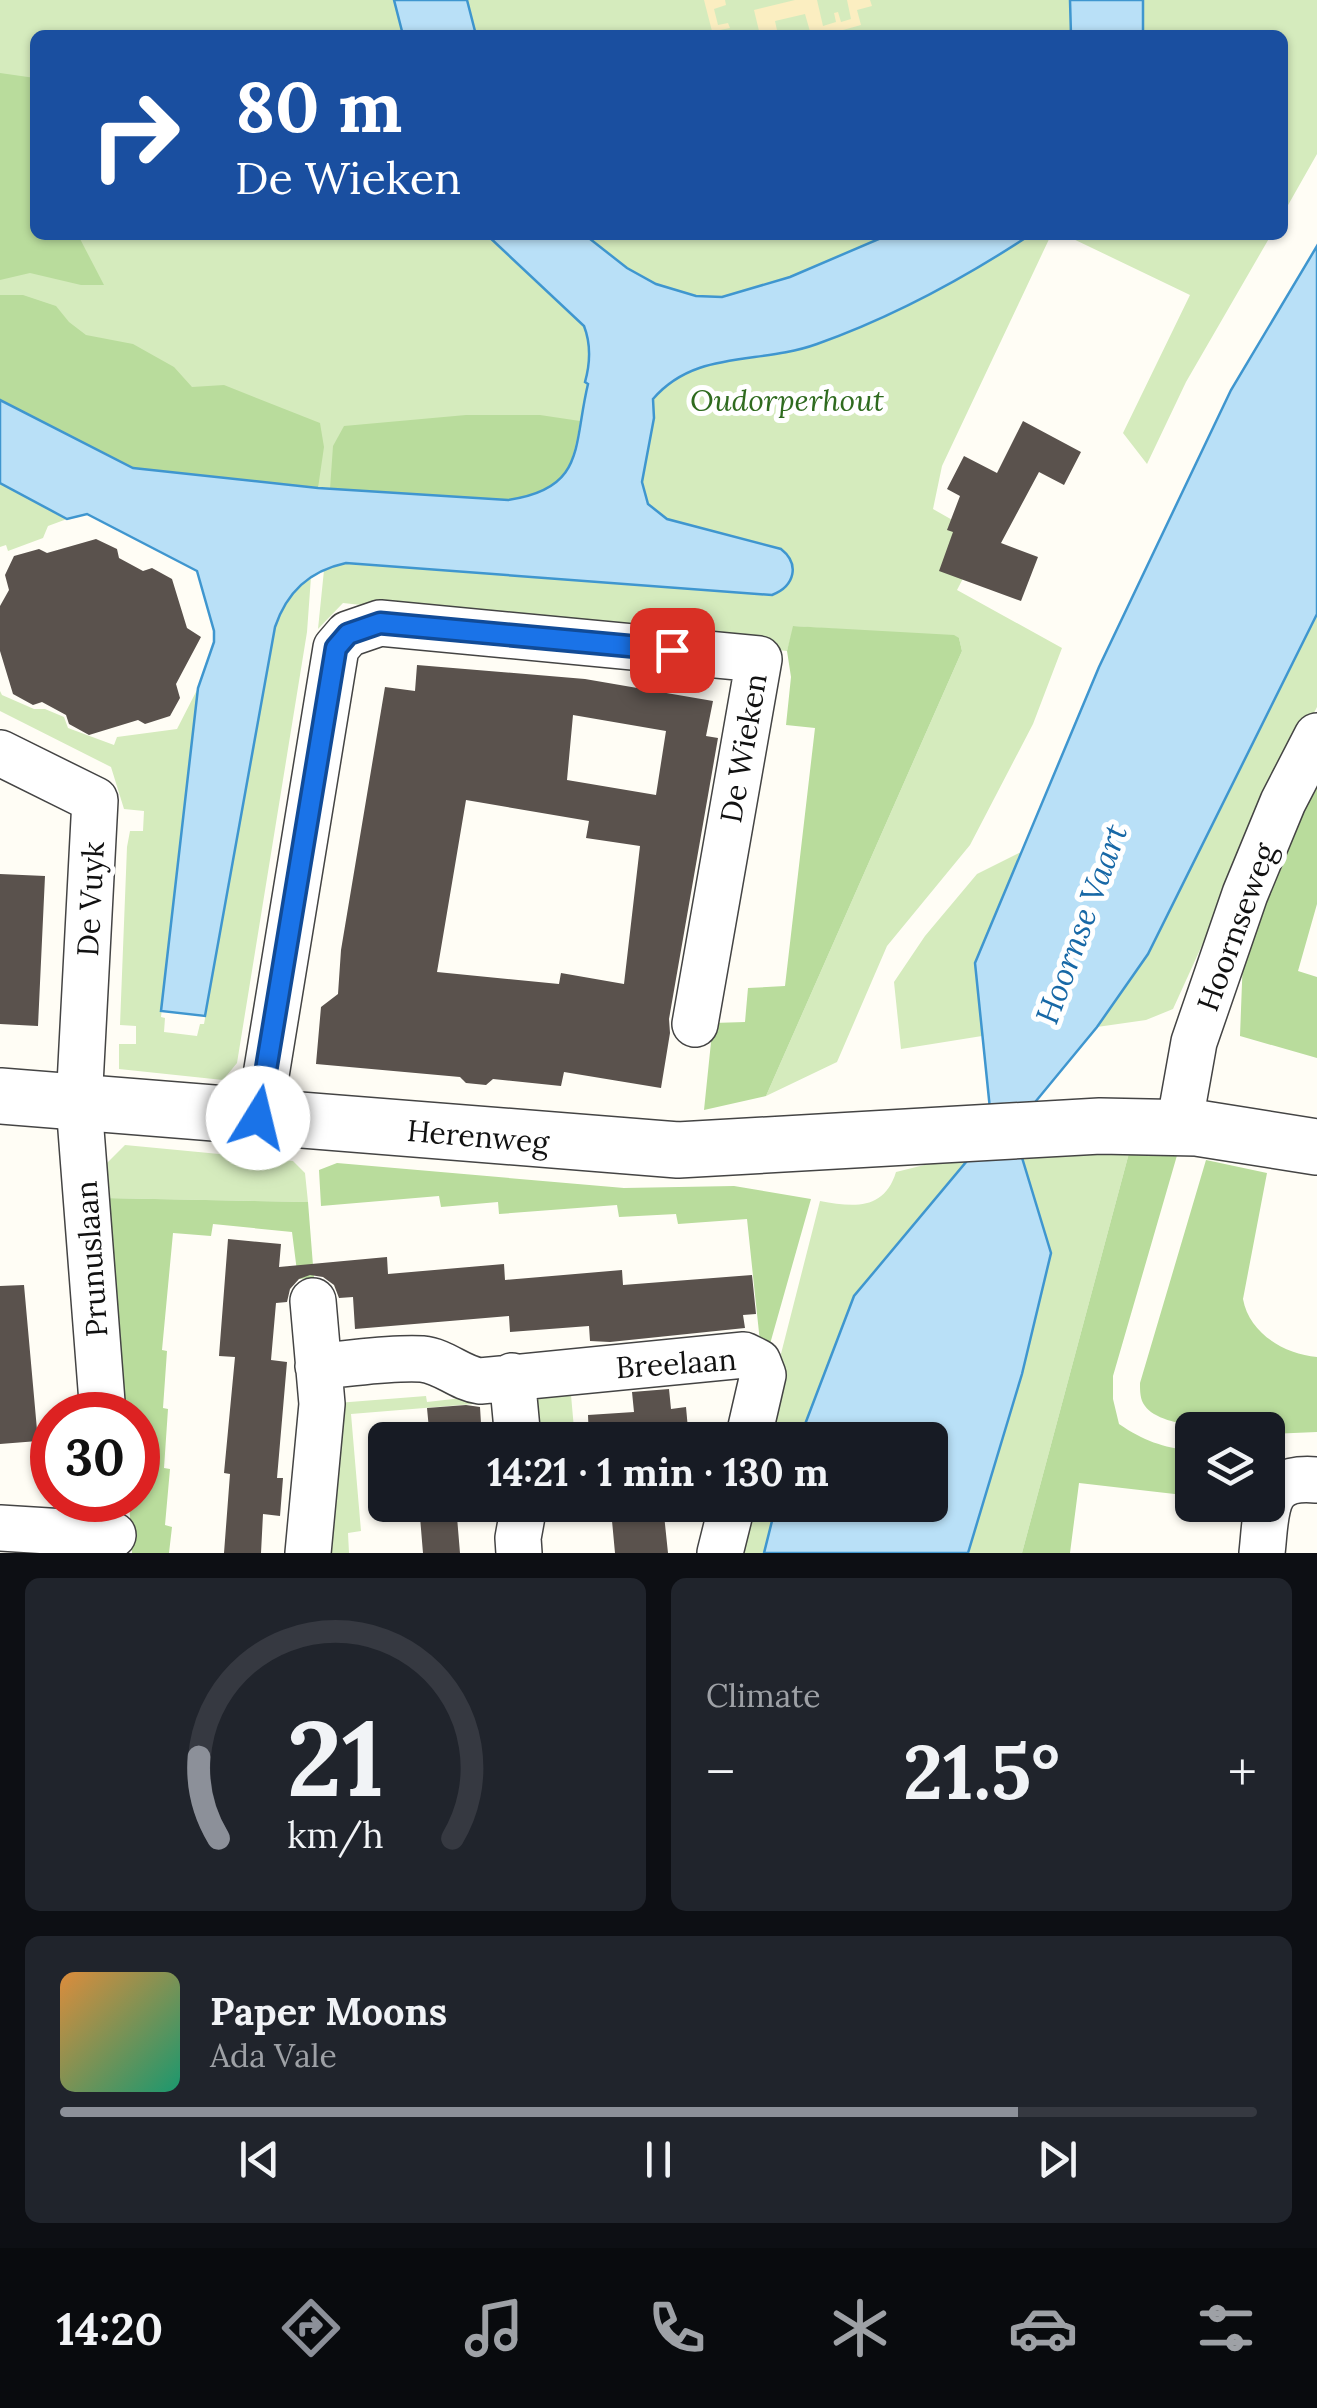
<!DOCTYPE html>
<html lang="en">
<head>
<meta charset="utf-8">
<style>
  :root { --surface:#171b24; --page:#20242c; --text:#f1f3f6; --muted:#9ea1a6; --line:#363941; --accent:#8c9099 }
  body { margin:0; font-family:Lora,serif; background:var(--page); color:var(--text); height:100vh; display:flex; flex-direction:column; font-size:38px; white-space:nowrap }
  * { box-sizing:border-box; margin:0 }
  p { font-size:32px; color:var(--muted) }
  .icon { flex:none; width:55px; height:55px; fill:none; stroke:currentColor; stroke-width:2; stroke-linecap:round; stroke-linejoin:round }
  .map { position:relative; height:1553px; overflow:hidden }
  .panel { display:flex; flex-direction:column; gap:25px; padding:25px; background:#0d0f14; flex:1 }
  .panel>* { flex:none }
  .top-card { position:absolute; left:30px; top:30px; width:1258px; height:210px; border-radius:15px; box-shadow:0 2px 8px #0004; background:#1a4fa0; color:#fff; overflow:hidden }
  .controls { position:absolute; left:1175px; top:1412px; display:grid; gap:20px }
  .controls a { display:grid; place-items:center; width:110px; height:110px; border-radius:15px; background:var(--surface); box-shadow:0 2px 8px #0004; font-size:50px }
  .speed { position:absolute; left:30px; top:1392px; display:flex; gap:20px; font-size:50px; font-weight:700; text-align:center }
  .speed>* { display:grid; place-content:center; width:130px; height:130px; border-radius:50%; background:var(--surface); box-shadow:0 2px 8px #0004; line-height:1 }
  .speed .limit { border:15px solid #d22; background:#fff; color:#111 }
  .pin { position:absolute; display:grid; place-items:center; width:85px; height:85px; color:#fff; margin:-42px; border-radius:20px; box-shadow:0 5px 15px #0006 }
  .me { position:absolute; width:110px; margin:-55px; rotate:9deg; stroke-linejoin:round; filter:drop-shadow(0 0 8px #0008) }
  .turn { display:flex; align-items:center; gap:35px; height:210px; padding:0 40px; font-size:45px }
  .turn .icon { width:130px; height:130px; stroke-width:2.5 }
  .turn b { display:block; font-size:70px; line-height:85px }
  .big { font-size:75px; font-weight:700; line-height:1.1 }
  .panel .widget { flex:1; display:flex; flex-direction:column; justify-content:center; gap:15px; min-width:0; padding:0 35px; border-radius:15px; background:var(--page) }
  .panel .dial { align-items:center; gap:0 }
  .dial svg { height:260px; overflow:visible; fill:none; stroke:var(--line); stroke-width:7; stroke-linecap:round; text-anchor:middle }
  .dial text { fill:var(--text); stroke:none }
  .song { display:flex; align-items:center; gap:30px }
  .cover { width:120px; height:120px; border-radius:15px; background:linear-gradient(135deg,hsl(30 70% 55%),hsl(160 70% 35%)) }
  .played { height:10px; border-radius:5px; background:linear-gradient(90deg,var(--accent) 80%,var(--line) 80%) }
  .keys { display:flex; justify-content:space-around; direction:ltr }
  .heat { display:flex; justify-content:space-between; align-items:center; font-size:55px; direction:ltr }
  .panel .tiles { flex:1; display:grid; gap:25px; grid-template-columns:1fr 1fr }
  .widget:last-child { grid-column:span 2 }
  .trip { position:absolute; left:368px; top:1422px; width:580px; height:100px; border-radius:15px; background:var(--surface); box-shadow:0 2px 8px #0004; font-weight:700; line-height:100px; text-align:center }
  .tab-bar { display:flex; height:160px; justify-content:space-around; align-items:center; background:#090b0e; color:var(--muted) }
  .tab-bar .icon { width:70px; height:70px }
  .tab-bar .active { color:var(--accent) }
  .tab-bar b { font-size:45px; color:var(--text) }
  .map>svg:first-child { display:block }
  .green { fill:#d5ebbd }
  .forest { fill:#b9dc9c }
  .sand { fill:#fbeec1 }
  .water { fill:#b9e0f7; stroke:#3f96cf; stroke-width:2.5 }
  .building { fill:#5a524d; fill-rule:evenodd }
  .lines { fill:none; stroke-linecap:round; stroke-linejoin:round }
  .minor-casing { stroke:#444; stroke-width:48 }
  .tertiary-casing { stroke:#444; stroke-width:58 }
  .minor { stroke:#fff; stroke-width:45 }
  .tertiary { stroke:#fff; stroke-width:55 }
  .route-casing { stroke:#114b97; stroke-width:25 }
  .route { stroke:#1a73e8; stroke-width:18 }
  .labels { text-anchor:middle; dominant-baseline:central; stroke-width:10; stroke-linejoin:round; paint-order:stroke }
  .park-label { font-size:30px; font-style:italic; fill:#2f6b1f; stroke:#fff }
  .street-label { font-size:30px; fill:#111; stroke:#fff }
  .water-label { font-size:32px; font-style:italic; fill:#1768a6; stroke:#fff }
</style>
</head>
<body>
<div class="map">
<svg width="1317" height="1553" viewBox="0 0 1317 1553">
  <rect width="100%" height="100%" fill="#fffdf5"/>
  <path class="green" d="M 0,0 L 1317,0 L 1317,154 L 1283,214 L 1282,35 L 35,35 L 35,235 L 989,235 L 983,265 L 1030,235 L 1051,235 L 942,466 L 933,509 L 984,538 L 957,590 L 1062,648 L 1033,724 L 970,845 L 887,946 L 837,1062 L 766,1096 L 962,651 L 959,638 L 794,626 L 787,651 L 343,603 L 318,629 L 324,570 L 346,563 L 772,595 L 781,591 L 96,499 L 0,437 Z
    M 1065,235 L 1271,235 L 1186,382 L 1147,464 L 1123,433 L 1190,295 Z
    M 0,483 L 67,519 L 48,526 L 43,538 L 8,551 L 6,545 L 0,547 Z
    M 311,577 L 307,632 L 237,1063 L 223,1080 L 119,1069 L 119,1044 L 136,1044 L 136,1026 L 120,1025 L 127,847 L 130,831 L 143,831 L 144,811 L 124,809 L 111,767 L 0,711 L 0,691 L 2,695 L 34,709 L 45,709 L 64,717 L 68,728 L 114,745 L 117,737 L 177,729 L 198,688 L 161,1017 L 165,1018 L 164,1032 L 197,1036 L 200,1024 L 204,1024 L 275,627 L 292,591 Z
    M 1317,614 L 1317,707 L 1254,831 L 1173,1009 L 1146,1020 L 1097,1027 L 1148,954 Z
    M 1023,851 L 975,963 L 982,1036 L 901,1049 L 894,982 L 925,936 L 977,874 Z
    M 125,1145 L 293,1161 L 305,1173 L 308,1202 L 104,1198 L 102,1168 Z
    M 1020,1151 L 1129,1153 L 1022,1553 L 968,1553 L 1022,1374 L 1051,1253 Z
    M 973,1153 L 854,1296 L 799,1440 L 759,1440 L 820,1201 C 853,1207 884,1211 896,1172 Z
    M 551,1388 L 553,1397 L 571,1395 L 575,1440 L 536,1440 L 536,1393 Z
    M 497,1394 L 498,1402 L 351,1414 L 361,1531 L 348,1533 L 349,1553 L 324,1553 L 337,1403 L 426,1396 L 427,1402 Z
    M 742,1505 L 776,1505 L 764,1553 L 730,1553 Z"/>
  <path class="forest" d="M 0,73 L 35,78 L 35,235 L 78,235 L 104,285 L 81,285 L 30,273 L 0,280 Z
    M 0,295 L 23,295 L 56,306 L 69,322 L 86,335 L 133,344 L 174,367 L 192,387 L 224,385 L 320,423 L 324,447 L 318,488 L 133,468 L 0,400 Z
    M 466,415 L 540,415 L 580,421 C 571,473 565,492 508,500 L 330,489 L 333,446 L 344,426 Z
    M 793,626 L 954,635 L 959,638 L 962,651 L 766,1096 L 704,1110 L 713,1023 L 745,1022 L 748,988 L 785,986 L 815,728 L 786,725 L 791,677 L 787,651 Z
    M 1317,771 L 1317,904 L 1298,971 L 1317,977 L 1317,1058 L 1240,1036 L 1243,957 Z
    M 1178,1152 L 1113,1376 L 1113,1399 L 1119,1424 C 1144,1441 1162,1447 1192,1451 L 1192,1496 L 1079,1483 L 1070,1553 L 1022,1553 L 1129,1153 Z
    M 1206,1160 L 1267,1173 L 1243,1299 C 1249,1333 1284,1354 1317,1357 L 1317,1432 L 1268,1434 L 1268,1430 C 1240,1430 1162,1430 1145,1406 C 1140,1400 1140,1391 1140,1383 Z
    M 337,1163 L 624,1188 L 734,1186 L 811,1199 L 770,1344 L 760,1342 L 747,1219 L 678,1224 L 676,1214 L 619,1217 L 617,1205 L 499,1214 L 498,1202 L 441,1207 L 439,1196 L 321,1206 L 319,1170 Z
    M 104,1198 L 308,1202 L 314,1278 L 298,1279 L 292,1232 L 213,1224 L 211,1236 L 173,1233 L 162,1350 L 167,1351 L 163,1408 L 168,1409 L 164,1468 L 170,1469 L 165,1525 L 172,1527 L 169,1553 L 132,1553 L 129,1500 L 138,1500 L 138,1415 L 122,1415 Z"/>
  <path class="sand" d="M 704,0 L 725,0 L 726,5 L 714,9 L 718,25 L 728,23 L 730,28 L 720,30 L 721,35 L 713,35 Z
    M 795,0 L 817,0 L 823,26 L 836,22 L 834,13 L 838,12 L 841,22 L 851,19 L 847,0 L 838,0 L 870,0 L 872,6 L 857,10 L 861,25 L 825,35 L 811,35 L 805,14 L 775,21 L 778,35 L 760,35 L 754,10 Z"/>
  <path class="water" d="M 394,0 L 467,0 L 476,35 L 403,35 Z
    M 1070,0 L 1143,0 L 1143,35 L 1071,35 Z
    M 487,235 L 585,235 L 627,268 L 656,284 L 696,296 L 722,297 L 790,277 L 888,235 L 1030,235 C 963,279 893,317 817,344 C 759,365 696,349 653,399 L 654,418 L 642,482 L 648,504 L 667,519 L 781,549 C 800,564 795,586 772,595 L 346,563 C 309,571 287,592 275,627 L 205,1016 L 161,1011 L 198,688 L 214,642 L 214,631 L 197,571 L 87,514 L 67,519 L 0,483 L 0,400 L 133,468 L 318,488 L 508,500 C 586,489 573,446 588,384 L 585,382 C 590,364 591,344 584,326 Z
    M 1317,246 L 1317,614 L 1148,954 L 1097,1027 L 1036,1101 L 1020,1151 L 1051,1253 L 1022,1374 L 968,1553 L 764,1553 L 776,1505 L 930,1505 L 930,1440 L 799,1440 L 854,1296 L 971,1156 L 990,1109 L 975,963 L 1099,667 L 1231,390 Z"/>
  <path class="building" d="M 1023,421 L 1081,452 L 1064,485 L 1039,472 L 1001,543 L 1038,557 L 1021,601 L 939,571 L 953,532 L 947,530 L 960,496 L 947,489 L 964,456 L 997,473 Z
    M 96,539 L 117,549 L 119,558 L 143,571 L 152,568 L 172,579 L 187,628 L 201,637 L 176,684 L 180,698 L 170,716 L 145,724 L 138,720 L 89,735 L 69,724 L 66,715 L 42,702 L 33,705 L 13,694 L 0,651 L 0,606 L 9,590 L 5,575 L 14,556 L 39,549 L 47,553 Z
    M 417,665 L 585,679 L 713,701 L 706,736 L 718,738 L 669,1019 L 670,1033 L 661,1088 L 564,1072 L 561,1086 L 493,1079 L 486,1085 L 466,1083 L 460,1077 L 316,1064 L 321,1007 L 338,994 L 341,950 L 385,687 L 415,691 ZM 573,715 L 666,731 L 656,795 L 567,780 ZM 466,800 L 589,821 L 586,838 L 640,846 L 624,984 L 561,973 L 559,984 L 437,972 Z
    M 0,874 L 45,876 L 38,1026 L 0,1024 Z
    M 228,1239 L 281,1244 L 279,1267 L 387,1257 L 388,1274 L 504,1264 L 505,1280 L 622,1270 L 623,1285 L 752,1275 L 756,1314 L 743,1315 L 745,1328 L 610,1342 L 590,1341 L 589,1326 L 510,1332 L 509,1316 L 355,1329 L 353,1297 L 339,1298 L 334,1285 L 323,1277 L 310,1275 L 299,1279 L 290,1289 L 287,1302 L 276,1303 L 271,1360 L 287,1362 L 277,1478 L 283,1478 L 280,1516 L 263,1514 L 261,1553 L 224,1553 L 230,1474 L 224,1473 L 235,1357 L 219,1356 Z
    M 24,1285 L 38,1441 L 0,1444 L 0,1286 Z
    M 669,1389 L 671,1409 L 686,1407 L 689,1440 L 589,1440 L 588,1415 L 634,1412 L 632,1392 Z
    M 466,1405 L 480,1407 L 482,1440 L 430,1440 L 427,1408 Z
    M 419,1505 L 456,1505 L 460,1553 L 423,1553 Z
    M 626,1505 L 663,1505 L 668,1553 L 615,1553 L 611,1510 L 627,1508 Z"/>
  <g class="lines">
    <defs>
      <path id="minor" d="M 0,753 L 95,800 L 79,1104 L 103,1415
        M 259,1118 L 336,648 L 348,634 L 380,623 L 759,659 L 695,1024
        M 1179,1126 L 1194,1042 L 1245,894 L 1283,802 L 1317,736
        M 318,1366 C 352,1364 388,1357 422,1359 C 444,1361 459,1378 480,1381 L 744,1355 L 758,1362 L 763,1375 L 748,1440
        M 512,1376 L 518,1440
        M 0,1528 L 113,1535
        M 308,1553 L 322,1404 L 313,1301
        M 519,1553 L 518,1538 L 524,1505
        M 720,1553 L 732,1505
        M 1262,1553 C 1267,1509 1262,1475 1317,1480"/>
      <path id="tertiary" d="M 0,1096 L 678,1150 L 1100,1126 L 1197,1128 L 1317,1147"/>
    </defs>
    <use href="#minor" class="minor-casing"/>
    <use href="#tertiary" class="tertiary-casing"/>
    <use href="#minor" class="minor"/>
    <use href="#tertiary" class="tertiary"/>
  </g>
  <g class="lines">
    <defs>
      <path id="route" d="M 258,1118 L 336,648 L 348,634 L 380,623 L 672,650"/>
    </defs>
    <use href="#route" class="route-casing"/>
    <use href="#route" class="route"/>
  </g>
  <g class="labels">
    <g class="park-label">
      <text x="787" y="400">Oudorperhout</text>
    </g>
    <g class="street-label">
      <text transform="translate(743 748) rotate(-80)">De Wieken</text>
      <text transform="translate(90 899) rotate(-87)">De Vuyk</text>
      <text transform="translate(1236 927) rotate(-70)">Hoornseweg</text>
      <text transform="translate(478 1136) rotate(5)">Herenweg</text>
      <text transform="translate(91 1259) rotate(-94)">Prunuslaan</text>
      <text transform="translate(676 1363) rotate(-4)">Breelaan</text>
    </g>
    <g class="water-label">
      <text transform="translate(1081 924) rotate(-70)">Hoornse Vaart</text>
    </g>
  </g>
</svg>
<div class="controls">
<a><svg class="icon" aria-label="layers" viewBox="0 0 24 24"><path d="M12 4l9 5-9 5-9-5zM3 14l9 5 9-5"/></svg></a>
</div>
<div class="speed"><div class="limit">30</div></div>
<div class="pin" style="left:672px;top:650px;background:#d93025"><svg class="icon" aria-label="arrive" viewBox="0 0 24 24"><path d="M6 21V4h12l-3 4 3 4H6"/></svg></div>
<svg class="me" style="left:258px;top:1118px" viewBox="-20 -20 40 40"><circle r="19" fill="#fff"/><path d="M0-13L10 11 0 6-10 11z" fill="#1a73e8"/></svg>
<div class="trip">14:21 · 1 min · 130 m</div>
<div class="top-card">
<div class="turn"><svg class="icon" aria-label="right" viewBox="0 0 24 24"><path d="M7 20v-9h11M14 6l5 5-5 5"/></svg><div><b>80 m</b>De Wieken</div></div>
</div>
</div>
<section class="panel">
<div class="tiles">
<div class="widget dial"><svg viewBox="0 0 100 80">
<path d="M14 69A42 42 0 1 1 86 69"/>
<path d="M14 69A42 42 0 0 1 8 44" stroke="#8c9099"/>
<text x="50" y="56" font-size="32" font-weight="700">21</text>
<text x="50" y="72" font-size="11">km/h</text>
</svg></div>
<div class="widget"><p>Climate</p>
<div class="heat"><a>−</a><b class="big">21.5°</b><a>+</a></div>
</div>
<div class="widget">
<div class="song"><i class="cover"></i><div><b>Paper Moons</b><p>Ada Vale</p></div></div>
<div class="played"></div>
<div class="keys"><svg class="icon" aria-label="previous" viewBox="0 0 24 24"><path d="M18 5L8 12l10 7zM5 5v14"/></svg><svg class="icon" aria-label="pause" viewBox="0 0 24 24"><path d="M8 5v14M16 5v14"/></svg><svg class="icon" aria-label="next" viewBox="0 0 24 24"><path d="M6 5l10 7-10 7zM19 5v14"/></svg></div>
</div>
</div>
</section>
<nav class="tab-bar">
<b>14:20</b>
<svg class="icon active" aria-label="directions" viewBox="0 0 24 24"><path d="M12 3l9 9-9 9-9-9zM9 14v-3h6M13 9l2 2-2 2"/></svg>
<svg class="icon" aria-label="music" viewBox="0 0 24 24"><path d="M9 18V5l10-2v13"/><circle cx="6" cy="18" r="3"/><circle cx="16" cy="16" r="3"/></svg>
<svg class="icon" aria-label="phone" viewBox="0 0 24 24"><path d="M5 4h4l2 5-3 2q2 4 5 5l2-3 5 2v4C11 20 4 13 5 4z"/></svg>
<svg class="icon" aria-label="climate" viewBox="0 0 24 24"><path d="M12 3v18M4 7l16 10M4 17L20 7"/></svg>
<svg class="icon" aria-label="car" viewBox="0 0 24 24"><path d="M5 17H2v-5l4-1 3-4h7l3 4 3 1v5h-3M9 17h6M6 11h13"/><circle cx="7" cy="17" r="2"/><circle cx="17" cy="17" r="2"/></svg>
<svg class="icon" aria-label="filters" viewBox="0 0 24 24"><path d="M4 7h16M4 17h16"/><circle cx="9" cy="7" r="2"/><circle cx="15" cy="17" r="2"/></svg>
</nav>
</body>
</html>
